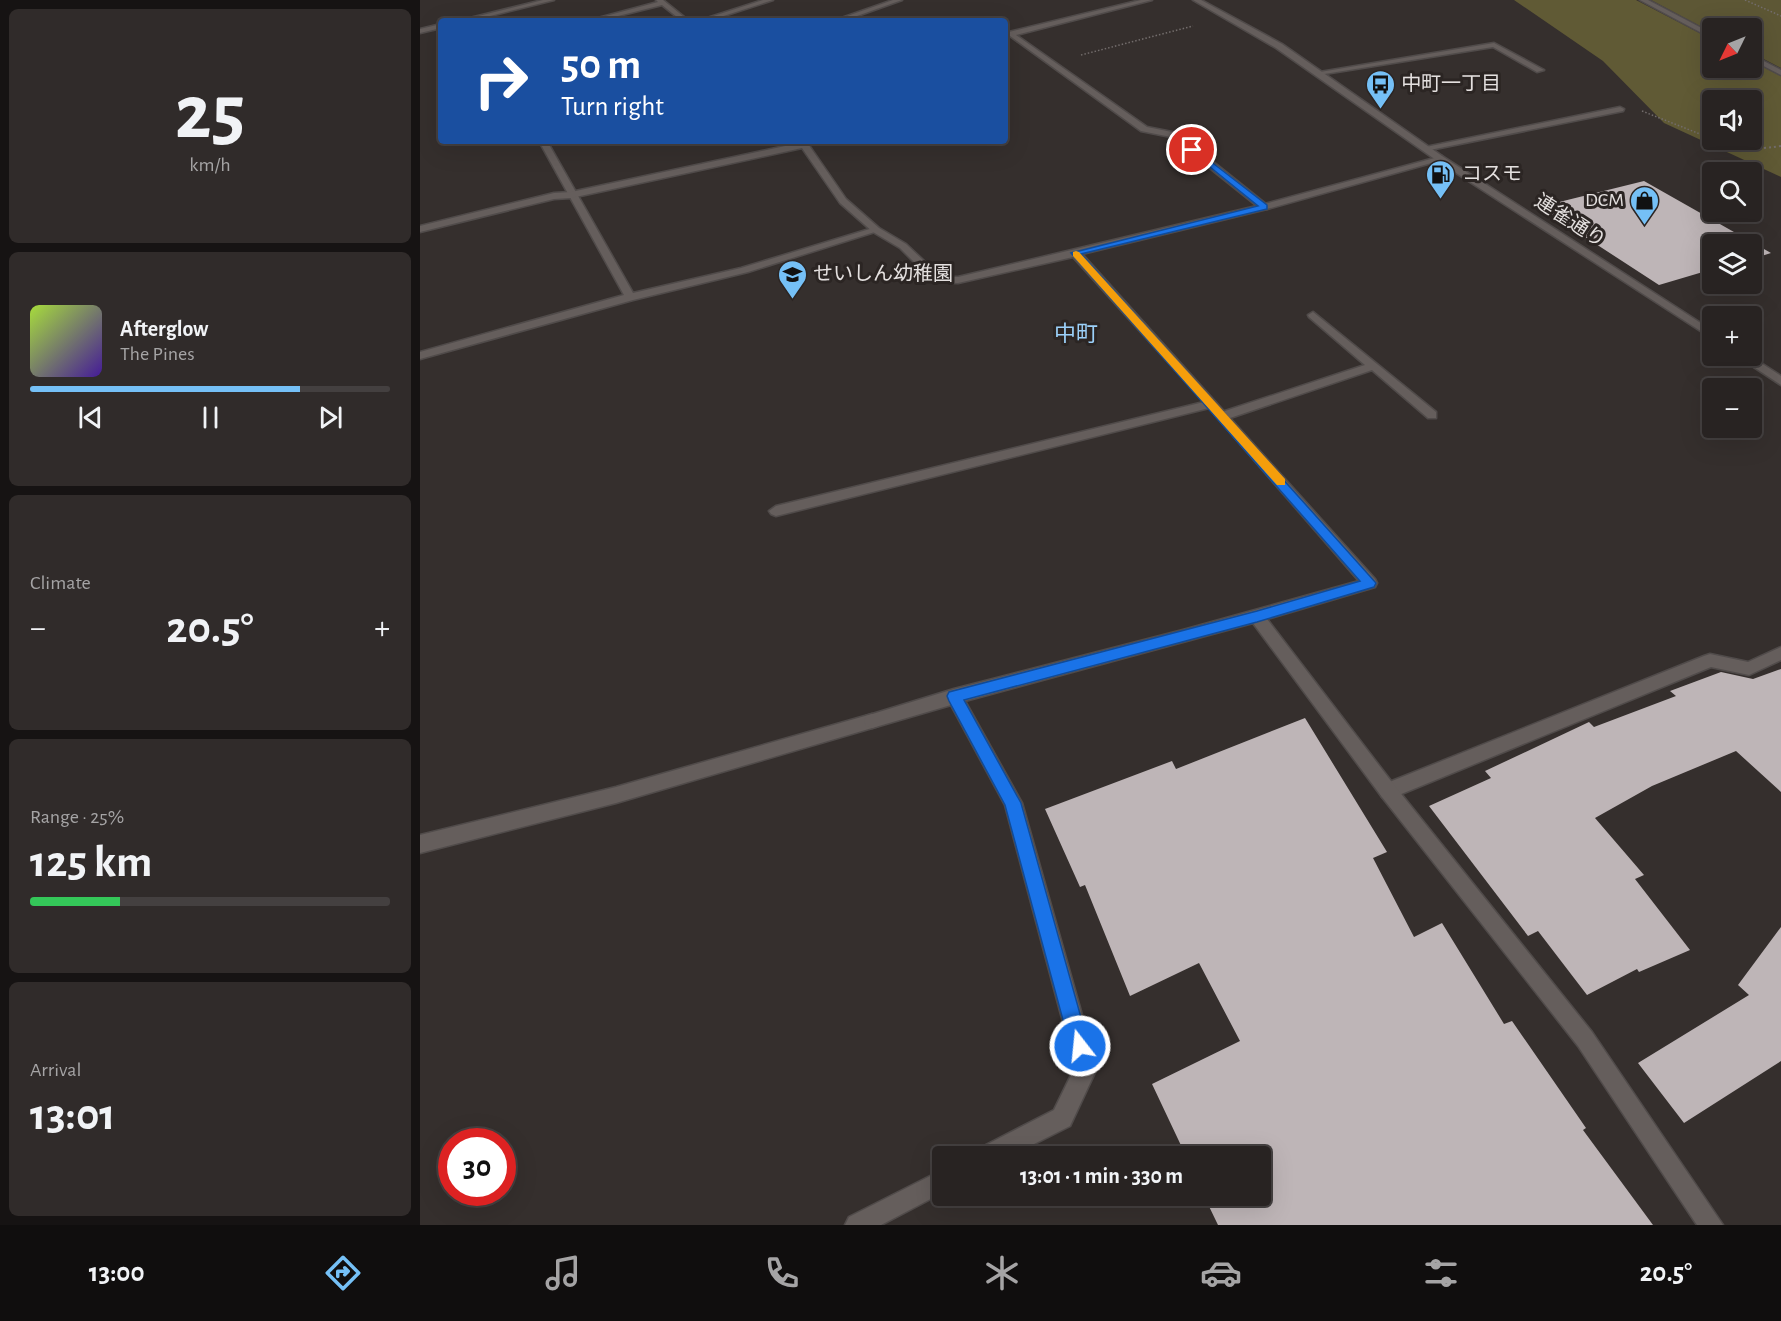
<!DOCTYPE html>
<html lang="en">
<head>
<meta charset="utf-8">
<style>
  :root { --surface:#282322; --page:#302b2a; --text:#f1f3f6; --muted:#a5a4a5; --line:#444040; --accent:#75c0f6 }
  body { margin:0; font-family:"Alegreya Sans","Noto Sans JP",sans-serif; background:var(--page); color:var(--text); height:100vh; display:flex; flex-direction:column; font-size:22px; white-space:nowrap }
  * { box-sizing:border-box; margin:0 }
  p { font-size:20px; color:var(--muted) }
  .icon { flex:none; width:33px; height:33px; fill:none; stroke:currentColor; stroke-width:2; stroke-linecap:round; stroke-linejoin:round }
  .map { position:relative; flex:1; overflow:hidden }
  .side { display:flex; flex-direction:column; gap:9px; padding:9px; background:#161313; width:420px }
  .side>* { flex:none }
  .guide { position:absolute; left:18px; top:18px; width:570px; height:126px; border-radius:6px; box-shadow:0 6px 24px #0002,0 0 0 2px var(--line); background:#1a4fa0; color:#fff; overflow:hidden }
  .needle { width:39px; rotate:227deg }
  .buttons { position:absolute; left:1282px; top:18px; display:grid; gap:12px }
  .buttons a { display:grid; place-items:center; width:60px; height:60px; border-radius:6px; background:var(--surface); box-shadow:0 6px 24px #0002,0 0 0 2px var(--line); font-size:30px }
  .speed { position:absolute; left:18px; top:1128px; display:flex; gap:12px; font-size:30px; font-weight:700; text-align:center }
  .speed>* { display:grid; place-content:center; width:78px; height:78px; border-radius:50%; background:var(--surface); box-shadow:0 6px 24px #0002,0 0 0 2px var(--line); line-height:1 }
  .speed .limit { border:9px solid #d22; background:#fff; color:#111 }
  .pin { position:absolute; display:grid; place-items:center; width:51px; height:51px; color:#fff; margin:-26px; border:3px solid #fff; border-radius:50%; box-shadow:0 2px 6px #0007 }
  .me { position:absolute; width:66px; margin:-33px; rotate:344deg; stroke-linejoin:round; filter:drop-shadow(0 0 4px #0008) }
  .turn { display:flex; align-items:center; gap:21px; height:126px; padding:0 24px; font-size:27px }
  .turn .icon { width:78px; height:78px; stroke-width:2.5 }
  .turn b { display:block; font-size:42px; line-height:51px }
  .big { font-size:45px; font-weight:700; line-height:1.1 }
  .side .tile { flex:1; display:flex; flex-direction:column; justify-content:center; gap:9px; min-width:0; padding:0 21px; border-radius:9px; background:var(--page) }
  .side .dial { align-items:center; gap:0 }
  .dial b { font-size:78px; line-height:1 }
  .song { display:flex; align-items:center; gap:18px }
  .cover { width:72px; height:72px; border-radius:9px; background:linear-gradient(135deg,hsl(80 70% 55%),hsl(260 70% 35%)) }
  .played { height:6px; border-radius:3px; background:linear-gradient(90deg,var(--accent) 75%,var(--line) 75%) }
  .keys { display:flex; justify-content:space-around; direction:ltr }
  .heat { display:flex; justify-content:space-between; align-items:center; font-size:33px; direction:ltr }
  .charge { height:9px; border-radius:4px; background:linear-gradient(90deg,#34c759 25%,var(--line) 0) }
  .trip { position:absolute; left:512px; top:1146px; width:339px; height:60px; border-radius:6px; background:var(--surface); box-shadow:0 6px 24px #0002,0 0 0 2px var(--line); font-weight:700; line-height:60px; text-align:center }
  .tabs { display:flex; height:96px; justify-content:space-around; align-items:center; background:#100e0e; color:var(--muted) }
  .tabs .icon { width:42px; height:42px }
  .tabs .active { color:var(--accent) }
  .tabs b { font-size:27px; color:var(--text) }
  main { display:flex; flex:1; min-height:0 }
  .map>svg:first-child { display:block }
  .green { fill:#5d5735 }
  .forest { fill:#605a35; fill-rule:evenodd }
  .building { fill:#beb5b7 }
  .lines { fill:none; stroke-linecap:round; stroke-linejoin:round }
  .lane-casing { stroke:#504b4a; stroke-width:3 }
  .street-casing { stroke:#504b4a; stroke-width:3 }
  .secondary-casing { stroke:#504b4a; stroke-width:3 }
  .path-far1 { stroke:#736d6c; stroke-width:1.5; stroke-dasharray:1.5 2; stroke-linecap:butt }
  .path { stroke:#736d6c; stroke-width:2; stroke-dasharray:2 3; stroke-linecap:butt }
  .lane { fill:#655e5c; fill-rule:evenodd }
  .street { fill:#655e5c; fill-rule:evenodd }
  .secondary { fill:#655e5c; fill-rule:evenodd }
  .route { fill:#1a73e8; stroke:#114b97; stroke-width:1.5 }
  .slow { fill:#f59e0b }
  .labels { text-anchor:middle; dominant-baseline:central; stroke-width:6; stroke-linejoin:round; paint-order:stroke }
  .far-poi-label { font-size:20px; fill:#e4e0df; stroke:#2b2523; text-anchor:start }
  .far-street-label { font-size:20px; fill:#e4e0df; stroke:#2b2523 }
  .far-quarter-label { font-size:22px; fill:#9bd0f9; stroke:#2b2523 }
</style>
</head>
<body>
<main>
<section class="side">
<div class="tile dial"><b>25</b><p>km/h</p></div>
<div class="tile">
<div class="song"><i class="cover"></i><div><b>Afterglow</b><p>The Pines</p></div></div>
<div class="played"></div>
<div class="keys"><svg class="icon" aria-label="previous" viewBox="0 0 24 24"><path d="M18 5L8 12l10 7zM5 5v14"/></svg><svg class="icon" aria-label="pause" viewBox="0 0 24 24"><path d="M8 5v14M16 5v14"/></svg><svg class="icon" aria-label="next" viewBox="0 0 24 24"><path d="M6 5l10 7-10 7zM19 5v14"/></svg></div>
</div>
<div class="tile"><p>Climate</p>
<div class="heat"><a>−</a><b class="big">20.5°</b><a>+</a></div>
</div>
<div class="tile"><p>Range · 25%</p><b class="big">125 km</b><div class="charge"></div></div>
<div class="tile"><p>Arrival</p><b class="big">13:01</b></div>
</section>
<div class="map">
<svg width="1361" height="1225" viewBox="0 0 1361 1225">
  <rect width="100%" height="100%" fill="#352f2d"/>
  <path class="green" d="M 1231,0 L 1361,0 L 1361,68 L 1332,53 L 1332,28 L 1293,28 L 1293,33 Z"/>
  <path class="forest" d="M 1094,0 L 1216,0 L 1293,40 L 1293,68 L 1332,68 L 1332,61 L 1361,76 L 1361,177 L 1244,123 L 1183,61 ZM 1332,100 L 1332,140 L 1293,140 L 1293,100 Z"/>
  <path class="building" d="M 1224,181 L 1351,253 L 1332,259 L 1332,244 L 1293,244 L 1293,269 L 1239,285 L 1119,207 Z
    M 1361,669 L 1361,792 L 1316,751 L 1232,786 L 1175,818 L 1224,875 L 1215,879 L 1270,950 L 1219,972 L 1217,969 L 1167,995 L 1118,931 L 1108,936 L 1009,806 L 1071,778 L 1065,771 L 1169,722 L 1174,727 L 1256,696 L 1250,691 L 1301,672 L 1333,679 Z
    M 885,718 L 967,852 L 953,858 L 994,937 L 1022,923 L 1084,1024 L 1092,1021 L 1166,1128 L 1163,1130 L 1233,1225 L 798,1225 L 784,1196 L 840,1196 L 840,1156 L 766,1156 L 732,1084 L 820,1041 L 779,963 L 710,996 L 665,885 L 660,887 L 625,809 L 752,761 L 756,769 Z
    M 1361,927 L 1361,1061 L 1264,1123 L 1218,1063 L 1329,995 L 1318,985 Z"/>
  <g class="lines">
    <defs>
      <path id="lane" d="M 343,0 L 353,0 L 288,21 L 278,21 Z
        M 721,0 L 732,0 L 596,35 L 727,127 L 757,133 L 847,205 L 847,209 L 841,209 L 751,137 L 721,131 L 590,36 L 585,37 L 585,33 Z
        M 119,141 L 127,141 L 213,293 L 321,268 L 453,228 L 461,230 L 328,272 L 213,300 L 0,359 L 0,352 L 204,295 Z
        M 893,312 L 1016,412 L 1016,418 L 1008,418 L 952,370 L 807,419 L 799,419 L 799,413 L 945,365 L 889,317 L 888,315 Z
        M 1361,647 L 1361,660 L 1329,675 L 1291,667 L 974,797 L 968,799 L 962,797 L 959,791 L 962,785 L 1284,656 L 1290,654 L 1328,662 Z
        M 452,714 L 458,716 L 460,721 L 458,726 L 452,728 L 196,803 L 0,853 L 0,835 L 196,787 Z"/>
      <path id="street" d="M 123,0 L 134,0 L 50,21 L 38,21 Z
        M 236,0 L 243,0 L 269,21 L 262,21 L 242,5 L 178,21 L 167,21 L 238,2 Z
        M 473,0 L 482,0 L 423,21 L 413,21 Z
        M 1220,0 L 1228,0 L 1293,34 L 1293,39 Z
        M 21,24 L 21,28 L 0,33 L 0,29 Z
        M 1074,43 L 1124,70 L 1117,72 L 1073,47 L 898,75 L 894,73 Z
        M 1332,55 L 1361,70 L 1361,75 L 1332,60 Z
        M 1200,107 L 1204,109 L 1203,111 L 1005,151 L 1001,148 Z
        M 378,141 L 386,141 L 426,199 L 459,228 L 486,244 L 521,277 L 538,277 L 841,205 L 1022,156 L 1022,160 L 847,209 L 662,254 L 955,579 L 957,583 L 955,587 L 847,619 L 974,785 L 1172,1032 L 1303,1225 L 1277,1225 L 1158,1046 L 962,797 L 833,623 L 545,701 L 602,803 L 677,1068 L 650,1126 L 590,1156 L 557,1156 L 560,1148 L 634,1110 L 655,1067 L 585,805 L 531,705 L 452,728 L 446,726 L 444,721 L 446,716 L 534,689 L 763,630 L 939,581 L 789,408 L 356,516 L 351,514 L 349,511 L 356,506 L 784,402 L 653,257 L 538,283 L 514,282 L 480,248 L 453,232 L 420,203 L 382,148 L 151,198 L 134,199 L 0,232 L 0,226 L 134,193 L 151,192 L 379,143 Z
        M 522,1170 L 522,1193 L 461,1225 L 425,1225 L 429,1217 Z"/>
      <path id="secondary" d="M 773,0 L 781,0 L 862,44 L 1022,156 L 1293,331 L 1293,339 L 1016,160 L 856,48 Z
        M 1317,356 L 1330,356 L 1361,376 L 1361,385 Z"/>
    </defs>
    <use href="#lane" class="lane-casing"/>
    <use href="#street" class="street-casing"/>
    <use href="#secondary" class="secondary-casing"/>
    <path class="path-far1" d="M 1325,0 L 1361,16
      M 661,55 L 773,26
      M 1222,111 L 1290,138"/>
    <path class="path" d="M 1286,136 C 1317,148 1328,151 1361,146"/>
    <use href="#lane" class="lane"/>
    <use href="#street" class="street"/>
    <use href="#secondary" class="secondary"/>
  </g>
  <path class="route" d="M 772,147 L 847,205 L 847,209 L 661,254 L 956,583 L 954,587 L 837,622 L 544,700 L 601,803 L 669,1046 L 667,1053 L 660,1056 L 653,1053 L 650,1046 L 585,805 L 529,701 L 527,696 L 529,692 L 837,611 L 940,581 L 651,253 L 838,206 L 770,151 L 768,150 Z"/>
  <path class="slow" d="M 656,251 L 659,252 L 865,479 L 865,485 L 857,485 L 653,256 L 653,252 Z"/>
  <defs>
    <symbol id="bus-pin" viewBox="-11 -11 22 30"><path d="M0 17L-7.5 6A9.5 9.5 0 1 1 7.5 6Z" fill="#75c0f6" stroke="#2b2523"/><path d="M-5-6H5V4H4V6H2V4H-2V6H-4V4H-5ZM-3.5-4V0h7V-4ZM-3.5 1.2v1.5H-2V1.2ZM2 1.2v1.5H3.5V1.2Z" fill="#111"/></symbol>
    <symbol id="fuel-pin" viewBox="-11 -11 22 30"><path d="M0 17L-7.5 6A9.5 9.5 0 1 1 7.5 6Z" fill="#75c0f6" stroke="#2b2523"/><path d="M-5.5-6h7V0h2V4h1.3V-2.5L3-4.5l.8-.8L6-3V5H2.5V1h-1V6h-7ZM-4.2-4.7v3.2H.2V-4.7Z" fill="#111"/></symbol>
    <symbol id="shop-pin" viewBox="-11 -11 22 30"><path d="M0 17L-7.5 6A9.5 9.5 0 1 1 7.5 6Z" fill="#75c0f6" stroke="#2b2523"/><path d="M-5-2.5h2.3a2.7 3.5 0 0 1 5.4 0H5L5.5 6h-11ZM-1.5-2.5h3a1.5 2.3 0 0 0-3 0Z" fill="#111"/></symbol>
    <symbol id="school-pin" viewBox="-11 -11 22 30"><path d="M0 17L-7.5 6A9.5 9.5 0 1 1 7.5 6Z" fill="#75c0f6" stroke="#2b2523"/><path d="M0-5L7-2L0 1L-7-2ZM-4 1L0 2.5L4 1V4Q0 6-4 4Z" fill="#111"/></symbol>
  </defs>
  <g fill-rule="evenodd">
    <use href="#bus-pin" x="944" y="68" width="33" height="45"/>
    <use href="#fuel-pin" x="1004" y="158" width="33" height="45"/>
    <use href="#shop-pin" x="1208" y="184" width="33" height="45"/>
    <use href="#school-pin" x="356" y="258" width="33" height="45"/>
  </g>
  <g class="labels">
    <g class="far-poi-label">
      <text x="981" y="84">中町一丁目</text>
      <text x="1042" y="174">コスモ</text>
      <text x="1204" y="200" text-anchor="end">DCM</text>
      <text x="393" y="274">せいしん幼稚園</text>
    </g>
    <g class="far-street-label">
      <text transform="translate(1150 221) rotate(33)">連雀通り</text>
    </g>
    <g class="far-quarter-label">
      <text x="656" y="334">中町</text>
    </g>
  </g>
</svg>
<div class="buttons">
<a><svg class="needle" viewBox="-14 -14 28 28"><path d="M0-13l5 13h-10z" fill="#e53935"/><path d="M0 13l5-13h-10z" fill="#a5a4a5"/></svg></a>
<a><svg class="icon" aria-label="sound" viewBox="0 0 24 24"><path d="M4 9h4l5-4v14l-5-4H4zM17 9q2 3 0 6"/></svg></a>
<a><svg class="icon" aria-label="search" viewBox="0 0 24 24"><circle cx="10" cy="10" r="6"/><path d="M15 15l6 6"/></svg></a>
<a><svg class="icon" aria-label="layers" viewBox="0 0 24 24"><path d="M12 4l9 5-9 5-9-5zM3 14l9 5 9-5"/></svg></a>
<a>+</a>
<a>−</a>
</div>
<div class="speed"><div class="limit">30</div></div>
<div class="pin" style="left:772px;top:150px;background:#d93025"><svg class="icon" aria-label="arrive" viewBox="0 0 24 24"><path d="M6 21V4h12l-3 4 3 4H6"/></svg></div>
<svg class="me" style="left:660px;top:1046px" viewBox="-20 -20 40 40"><circle r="17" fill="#1a73e8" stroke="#fff" stroke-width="3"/><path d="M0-11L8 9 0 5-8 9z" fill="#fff"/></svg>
<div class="trip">13:01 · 1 min · 330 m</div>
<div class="guide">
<div class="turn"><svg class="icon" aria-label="right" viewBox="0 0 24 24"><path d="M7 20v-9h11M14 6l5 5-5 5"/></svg><div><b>50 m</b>Turn right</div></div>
</div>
</div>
</main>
<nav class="tabs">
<b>13:00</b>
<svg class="icon active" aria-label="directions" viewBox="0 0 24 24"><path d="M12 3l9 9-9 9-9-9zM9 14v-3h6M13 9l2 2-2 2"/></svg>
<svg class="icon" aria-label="music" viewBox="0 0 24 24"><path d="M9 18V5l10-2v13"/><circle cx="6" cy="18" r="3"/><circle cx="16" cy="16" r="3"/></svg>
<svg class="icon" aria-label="phone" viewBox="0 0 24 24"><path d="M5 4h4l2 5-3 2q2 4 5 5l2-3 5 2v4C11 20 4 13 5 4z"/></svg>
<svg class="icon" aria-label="climate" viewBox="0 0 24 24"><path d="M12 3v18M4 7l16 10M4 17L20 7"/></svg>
<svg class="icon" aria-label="car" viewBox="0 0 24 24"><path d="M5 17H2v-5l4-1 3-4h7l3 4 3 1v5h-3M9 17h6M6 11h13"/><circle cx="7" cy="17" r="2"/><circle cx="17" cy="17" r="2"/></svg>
<svg class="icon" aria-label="filters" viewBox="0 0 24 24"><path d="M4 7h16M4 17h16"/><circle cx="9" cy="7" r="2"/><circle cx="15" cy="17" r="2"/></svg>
<b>20.5°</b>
</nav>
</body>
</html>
